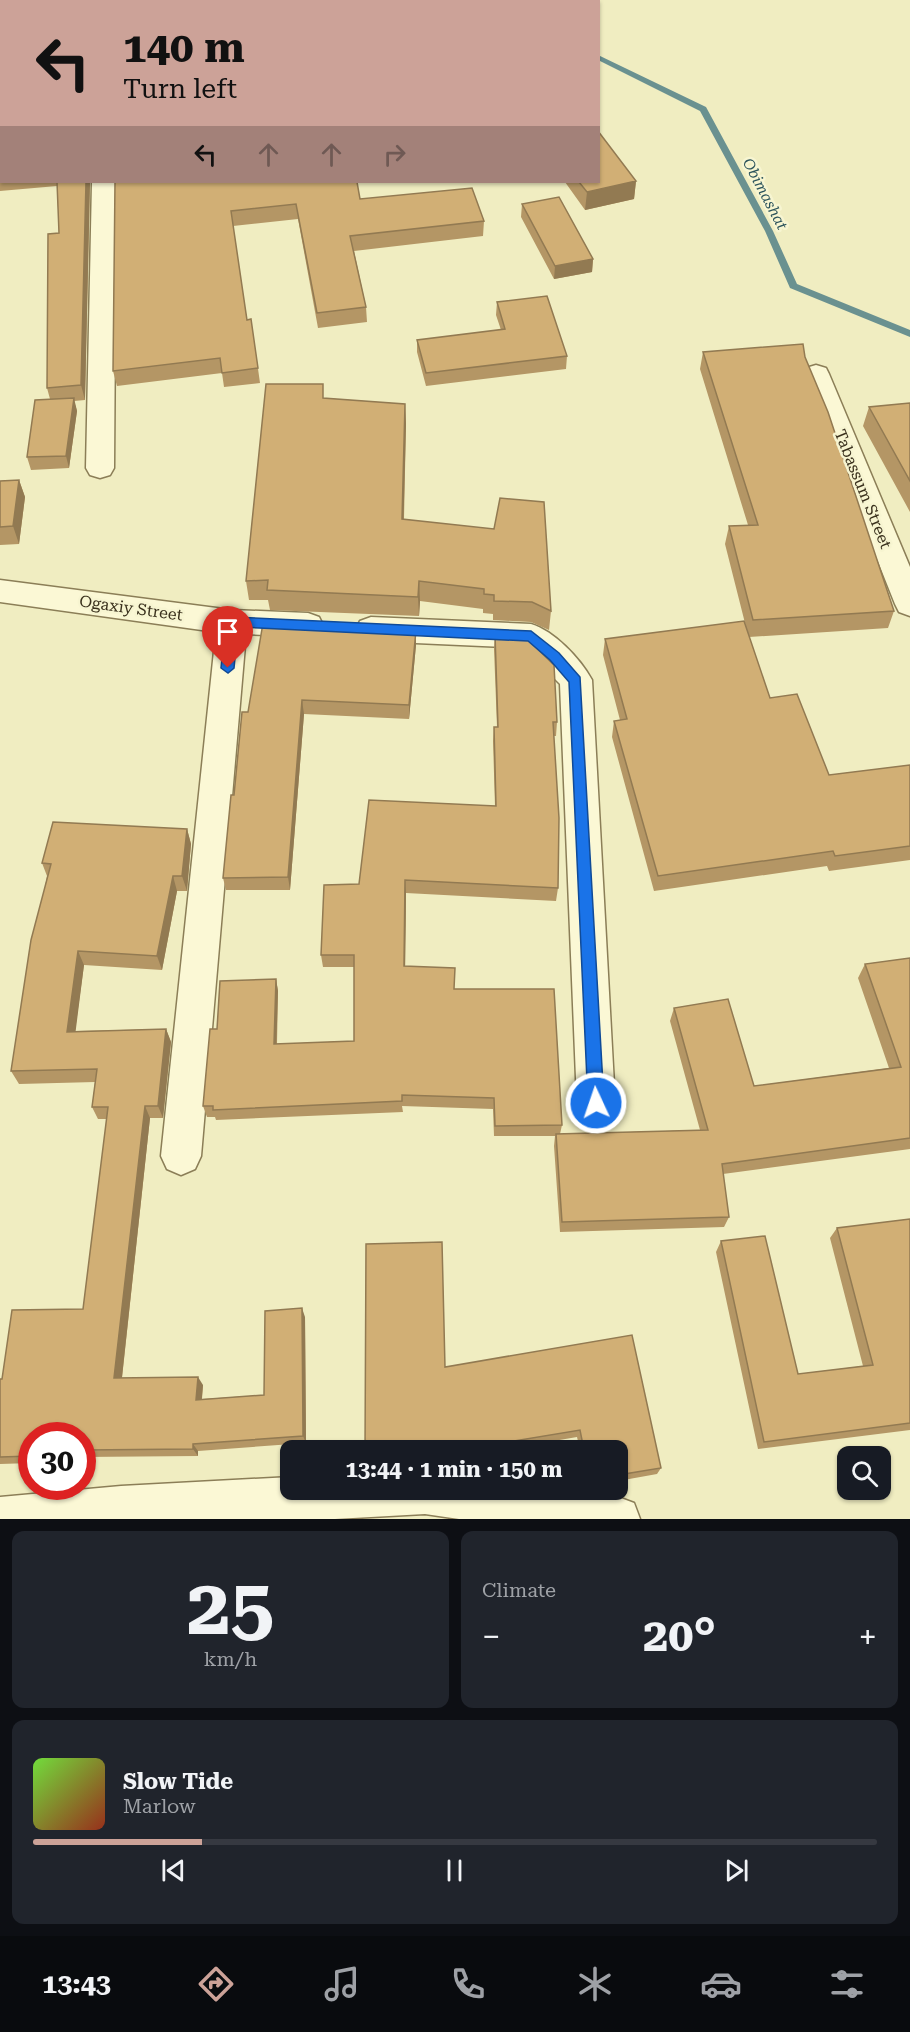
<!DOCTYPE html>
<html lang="en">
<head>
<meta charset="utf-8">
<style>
  :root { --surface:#171b24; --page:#20242c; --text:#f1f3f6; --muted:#9ea1a6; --line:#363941; --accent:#cca298 }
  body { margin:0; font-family:"Roboto Serif",serif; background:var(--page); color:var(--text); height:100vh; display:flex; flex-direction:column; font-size:22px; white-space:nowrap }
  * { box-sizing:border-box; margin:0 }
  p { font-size:20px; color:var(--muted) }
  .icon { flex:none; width:33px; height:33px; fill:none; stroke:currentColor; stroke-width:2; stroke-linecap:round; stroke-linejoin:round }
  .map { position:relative; height:1519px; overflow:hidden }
  .side { display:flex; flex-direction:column; gap:12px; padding:12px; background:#0d0f14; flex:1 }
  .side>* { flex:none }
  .banner { position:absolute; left:0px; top:0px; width:600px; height:183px; box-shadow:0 2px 4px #0004; background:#cca298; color:#111; overflow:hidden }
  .tools { position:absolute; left:837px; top:1446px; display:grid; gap:12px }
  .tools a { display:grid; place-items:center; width:54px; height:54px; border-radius:12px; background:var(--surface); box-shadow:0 2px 4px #0004; font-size:30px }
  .speed { position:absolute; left:18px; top:1422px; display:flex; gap:12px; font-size:30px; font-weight:700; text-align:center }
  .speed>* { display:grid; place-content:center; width:78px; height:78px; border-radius:50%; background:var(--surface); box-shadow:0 2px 4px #0004; line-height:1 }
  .speed .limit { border:9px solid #d22; background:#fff; color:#111 }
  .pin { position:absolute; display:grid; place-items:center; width:51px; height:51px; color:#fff; margin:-62px -26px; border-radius:50% 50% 50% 0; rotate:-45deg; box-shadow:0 0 6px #0007 }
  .pin .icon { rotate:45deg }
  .me { position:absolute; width:66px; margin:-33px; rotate:357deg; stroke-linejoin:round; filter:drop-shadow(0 0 4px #0008) }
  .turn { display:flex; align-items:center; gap:21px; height:126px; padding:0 24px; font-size:27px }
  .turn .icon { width:78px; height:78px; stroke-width:2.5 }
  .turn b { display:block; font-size:42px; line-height:51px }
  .lanes { display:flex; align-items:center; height:57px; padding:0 24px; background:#0003; justify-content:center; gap:30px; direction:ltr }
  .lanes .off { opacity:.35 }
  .big { font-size:45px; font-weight:700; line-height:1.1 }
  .side .card { flex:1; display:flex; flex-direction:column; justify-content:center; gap:9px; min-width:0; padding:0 21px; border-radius:12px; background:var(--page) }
  .side .dial { align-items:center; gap:0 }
  .dial b { font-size:78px; line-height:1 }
  .song { display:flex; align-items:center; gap:18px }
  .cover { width:72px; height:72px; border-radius:9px; background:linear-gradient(135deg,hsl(100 70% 55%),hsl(10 70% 35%)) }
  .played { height:6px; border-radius:3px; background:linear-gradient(90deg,var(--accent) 20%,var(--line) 20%) }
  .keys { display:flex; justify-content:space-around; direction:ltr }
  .heat { display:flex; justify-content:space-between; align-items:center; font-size:33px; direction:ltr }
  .side .tiles { flex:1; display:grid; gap:12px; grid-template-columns:1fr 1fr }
  .card:last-child { grid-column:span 2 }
  .trip { position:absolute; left:280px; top:1440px; width:348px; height:60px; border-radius:12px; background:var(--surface); box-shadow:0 2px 4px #0004; font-weight:700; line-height:60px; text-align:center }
  .tab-bar { display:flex; height:96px; justify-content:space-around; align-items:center; background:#090b0e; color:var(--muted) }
  .tab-bar .icon { width:42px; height:42px }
  .tab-bar .active { color:var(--accent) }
  .tab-bar b { font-size:27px; color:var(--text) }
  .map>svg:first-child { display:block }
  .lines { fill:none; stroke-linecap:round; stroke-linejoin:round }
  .stream { fill:#6a9190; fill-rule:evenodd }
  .minor-casing { stroke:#8b7e57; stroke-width:3 }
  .minor { fill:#fbf8d5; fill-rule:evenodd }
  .wall { fill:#b49665 }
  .shaded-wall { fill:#927a52 }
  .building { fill:#d1af75; stroke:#927a52; stroke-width:1.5 }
  .route { fill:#1a73e8; stroke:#114b97; stroke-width:1.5 }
  .labels { text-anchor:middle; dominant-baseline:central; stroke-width:5; stroke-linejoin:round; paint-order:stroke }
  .far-water-label { font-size:15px; font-style:italic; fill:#2b535b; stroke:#f7f5d1 }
  .street-label { font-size:16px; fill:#3a311d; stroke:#f7f5d1 }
</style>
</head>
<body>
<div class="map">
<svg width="910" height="1519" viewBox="0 0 910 1519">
  <rect width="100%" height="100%" fill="#f0edc1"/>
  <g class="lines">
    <path class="stream" d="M 590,0 L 598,0 L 589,2 Z
      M 598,55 L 706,107 L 773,231 L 797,284 L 910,330 L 910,337 L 790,288 L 765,231 L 700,111 L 598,60 Z"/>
    <defs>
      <path id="minor" d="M 95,0 L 117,0 L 117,2 L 96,2 Z
        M 336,0 L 358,0 L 358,2 L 337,2 Z
        M 92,182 L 116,182 L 114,468 L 110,475 L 100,478 L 90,475 L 86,468 Z
        M 816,365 L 826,368 L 829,374 L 910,567 L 910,616 L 899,612 L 895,604 L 803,374 L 806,368 Z
        M 0,580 L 232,610 L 308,613 L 319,617 L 323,625 L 319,633 L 308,637 L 246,634 L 201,1156 L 195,1169 L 181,1175 L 167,1169 L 161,1156 L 216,632 L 0,602 Z
        M 371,617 L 531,624 C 554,631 580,658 592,680 L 615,1103 L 610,1116 L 596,1121 L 582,1116 L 577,1103 L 560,684 L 524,648 L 371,641 L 360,637 L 356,629 L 360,621 Z
        M 291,1477 L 291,1490 L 567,1490 L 618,1497 L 634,1503 L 640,1519 L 459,1519 L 425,1514 L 335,1519 L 0,1519 L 0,1497 L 121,1486 Z"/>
    </defs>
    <use href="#minor" class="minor-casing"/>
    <use href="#minor" class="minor"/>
  </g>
  <path class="wall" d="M 0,32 L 2,32 L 2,182 L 90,182 L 85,400 L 74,401 L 77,411 L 69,468 L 31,470 L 27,457 L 50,399 L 47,388 L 59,233 L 57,186 L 0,191 Z
    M 636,181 L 634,199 L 585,210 L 565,182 Z
    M 115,182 L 360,199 L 484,221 L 483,236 L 354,251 L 366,307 L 367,322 L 318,328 L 298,219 L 233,226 L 247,320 L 251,319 L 260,383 L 224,387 L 222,373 L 117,386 L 113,371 Z
    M 522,204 L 593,259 L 592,272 L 554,279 L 521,217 Z
    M 497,302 L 567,356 L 566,369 L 426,386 L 417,352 L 417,340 L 501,330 L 496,315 Z
    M 703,352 L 805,357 L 894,611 L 888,628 L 749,637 L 770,698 L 829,775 L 910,765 L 910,860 L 829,871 L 827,866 L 654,891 L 612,737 L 614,721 L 620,720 L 603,655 L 605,639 L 747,631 L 725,544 L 729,526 L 748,525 L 700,369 Z
    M 324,398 L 405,404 L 406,424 L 404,519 L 551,611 L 549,630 L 531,622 L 493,620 L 493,614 L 483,613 L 483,609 L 420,601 L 419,616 L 270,610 L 268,600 L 249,600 L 246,581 Z
    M 910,403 L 910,512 L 863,426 L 869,407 Z
    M 19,480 L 25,497 L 19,544 L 0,545 L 0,481 Z
    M 495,634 L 557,722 L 556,736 L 554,736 L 558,888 L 556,901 L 406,893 L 405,966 L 455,989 L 562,1125 L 560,1134 L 700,1130 L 670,1021 L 674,1008 L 754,1086 L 889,1068 L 858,978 L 865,964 L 910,958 L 910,1149 L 723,1174 L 729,1217 L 724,1227 L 560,1232 L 554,1146 L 555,1136 L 494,1136 L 493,1109 L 402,1106 L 403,1112 L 216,1120 L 215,1117 L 207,1117 L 203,1106 L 217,1029 L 276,979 L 278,991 L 277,1044 L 354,1041 L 354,967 L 323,967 L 321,955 L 359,884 L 495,806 L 493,741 L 494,727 L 497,727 L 494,649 Z
    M 416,645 L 409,719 L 304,714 L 290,890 L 226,890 L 223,878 L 234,795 L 248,712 Z
    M 187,829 L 191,844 L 187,891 L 177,891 L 162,970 L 84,965 L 75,1031 L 166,1029 L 171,1042 L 163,1118 L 150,1118 L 122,1378 L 203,1385 L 202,1399 L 264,1395 L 305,1317 L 306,1443 L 198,1451 L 198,1456 L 82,1457 L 82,1436 L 32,1436 L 32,1463 L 0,1464 L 0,1379 L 2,1379 L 83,1309 L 107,1119 L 98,1119 L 92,1107 L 95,1082 L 19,1084 L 11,1071 L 47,876 L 42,863 Z
    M 910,1219 L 910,1430 L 758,1449 L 716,1252 L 721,1241 L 798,1374 L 863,1366 L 830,1238 L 837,1228 Z
    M 445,1367 L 661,1468 L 657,1474 L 618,1481 L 618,1450 L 580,1450 L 577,1437 L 500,1450 L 365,1450 Z"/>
  <path class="shaded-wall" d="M 636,181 L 634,199 L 585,210 L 587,192 Z
    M 86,182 L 90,182 L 85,400 L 81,385 Z
    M 593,259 L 592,272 L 554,279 L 555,266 Z
    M 74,398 L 77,411 L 69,468 L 66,456 Z
    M 405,404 L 406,424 L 403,539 L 402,519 Z
    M 19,480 L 25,497 L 19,544 L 13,526 Z
    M 419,581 L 420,601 L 419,616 L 418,597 Z
    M 416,630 L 416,645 L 409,719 L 409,705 Z
    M 302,700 L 304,714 L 290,890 L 288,877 Z
    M 187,829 L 191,844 L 187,891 L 182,876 Z
    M 173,876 L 177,891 L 162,970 L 157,956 Z
    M 405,880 L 406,893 L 405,978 L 404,966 Z
    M 78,951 L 84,965 L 74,1044 L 67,1032 Z
    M 276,979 L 278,991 L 276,1055 L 274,1044 Z
    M 166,1029 L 171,1042 L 163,1118 L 158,1106 Z
    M 145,1106 L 150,1118 L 121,1386 L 114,1378 Z
    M 302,1308 L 305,1317 L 306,1443 L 303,1436 Z
    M 198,1377 L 203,1385 L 201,1407 L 196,1400 Z
    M 193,1444 L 198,1451 L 198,1456 L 193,1449 Z"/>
  <path class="building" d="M 138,0 L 162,0 L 162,2 L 130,2 Z
    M 239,0 L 345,0 L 345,2 L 239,2 Z
    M 0,32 L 2,32 L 2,176 L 0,176 Z
    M 598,131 L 636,181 L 587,192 L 579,182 L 598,182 Z
    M 57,182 L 86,182 L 81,385 L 47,388 L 48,234 L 59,233 Z
    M 115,182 L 357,182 L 360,199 L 472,188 L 484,221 L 350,236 L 366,307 L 317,313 L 296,204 L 231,211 L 247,320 L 251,319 L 258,368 L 222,373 L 220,358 L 113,371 Z
    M 559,197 L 593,259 L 555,266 L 522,204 Z
    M 547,296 L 567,356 L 426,373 L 417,340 L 505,329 L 497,302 Z
    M 803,344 L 805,357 L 828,412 L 894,611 L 753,620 L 729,526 L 758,525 L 703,352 Z
    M 266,384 L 323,384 L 323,398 L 405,404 L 402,519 L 494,529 L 500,498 L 544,502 L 551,611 L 532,602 L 494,601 L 494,595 L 484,594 L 484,589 L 419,581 L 418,597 L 267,590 L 268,580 L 246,581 Z
    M 74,398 L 66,456 L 27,457 L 35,400 Z
    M 910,403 L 910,481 L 869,407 Z
    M 19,480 L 13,526 L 0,527 L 0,481 Z
    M 744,621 L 770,698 L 797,694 L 829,775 L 910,765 L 910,846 L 835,856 L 833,851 L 658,876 L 614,721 L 627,719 L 605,639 Z
    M 263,623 L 416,630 L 409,705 L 302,700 L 288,877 L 223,878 L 231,795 L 234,795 L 242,712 L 248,712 Z
    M 495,634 L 524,636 L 554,665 L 557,722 L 553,722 L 559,818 L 558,888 L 405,880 L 404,966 L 455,968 L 454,989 L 554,989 L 562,1125 L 495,1126 L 494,1098 L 402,1095 L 402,1101 L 213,1110 L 213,1106 L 203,1106 L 210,1029 L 217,1029 L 220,981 L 276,979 L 274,1044 L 354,1041 L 354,955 L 321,955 L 324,885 L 359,884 L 369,800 L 496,806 L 494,727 L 498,727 Z
    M 53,822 L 187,829 L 182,876 L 173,876 L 157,956 L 78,951 L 67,1032 L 166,1029 L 158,1106 L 145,1106 L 114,1378 L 198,1377 L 196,1400 L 264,1395 L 265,1311 L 302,1308 L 303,1436 L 193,1444 L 193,1449 L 82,1450 L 82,1436 L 32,1436 L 32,1456 L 0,1457 L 0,1379 L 2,1379 L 12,1310 L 83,1309 L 108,1107 L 92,1107 L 97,1069 L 11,1071 L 31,940 L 51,864 L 42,863 Z
    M 910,958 L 910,1138 L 722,1164 L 729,1217 L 562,1222 L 556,1134 L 708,1130 L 674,1008 L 728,999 L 754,1086 L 901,1067 L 865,964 Z
    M 910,1219 L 910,1423 L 764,1442 L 721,1241 L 765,1236 L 798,1374 L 873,1365 L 837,1228 Z
    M 442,1242 L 445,1367 L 632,1335 L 661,1468 L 618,1475 L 618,1450 L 584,1450 L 580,1430 L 460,1450 L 365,1450 L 366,1244 Z"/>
  <path class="route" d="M 232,617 L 531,631 L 559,653 L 580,677 L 604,1103 L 602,1109 L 596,1111 L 591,1109 L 588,1103 L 569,682 L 550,660 L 528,641 L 238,627 L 234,668 L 228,673 L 221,668 L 226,622 Z"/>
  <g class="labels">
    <g class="far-water-label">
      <text transform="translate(765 194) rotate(62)">Obimashat</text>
    </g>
    <g class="street-label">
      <text transform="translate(863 489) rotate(68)">Tabassum Street</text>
      <text transform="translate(131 608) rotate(8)">Ogaxiy Street</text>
    </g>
  </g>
</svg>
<div class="tools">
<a><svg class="icon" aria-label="search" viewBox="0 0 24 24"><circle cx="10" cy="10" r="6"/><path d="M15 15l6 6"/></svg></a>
</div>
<div class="speed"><div class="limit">30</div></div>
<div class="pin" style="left:228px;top:668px;background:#d93025"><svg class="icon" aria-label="arrive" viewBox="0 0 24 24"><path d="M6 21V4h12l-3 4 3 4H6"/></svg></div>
<svg class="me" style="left:596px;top:1103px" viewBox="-20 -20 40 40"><circle r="17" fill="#1a73e8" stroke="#fff" stroke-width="3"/><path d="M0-11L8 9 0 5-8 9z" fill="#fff"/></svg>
<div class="trip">13:44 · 1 min · 150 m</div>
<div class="banner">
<div class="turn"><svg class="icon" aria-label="left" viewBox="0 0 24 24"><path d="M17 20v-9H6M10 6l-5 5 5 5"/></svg><div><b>140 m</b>Turn left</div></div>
<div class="lanes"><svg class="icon" aria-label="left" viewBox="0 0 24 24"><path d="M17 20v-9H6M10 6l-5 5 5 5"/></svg><svg class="icon off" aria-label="ahead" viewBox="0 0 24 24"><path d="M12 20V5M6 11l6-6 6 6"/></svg><svg class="icon off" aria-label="ahead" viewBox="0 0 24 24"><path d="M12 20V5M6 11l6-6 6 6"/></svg><svg class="icon off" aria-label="right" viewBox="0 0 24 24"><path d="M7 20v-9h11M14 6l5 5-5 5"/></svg></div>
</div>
</div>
<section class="side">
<div class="tiles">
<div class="card dial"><b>25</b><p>km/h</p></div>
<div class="card"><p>Climate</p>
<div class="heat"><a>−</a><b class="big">20°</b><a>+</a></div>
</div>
<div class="card">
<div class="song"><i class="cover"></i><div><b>Slow Tide</b><p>Marlow</p></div></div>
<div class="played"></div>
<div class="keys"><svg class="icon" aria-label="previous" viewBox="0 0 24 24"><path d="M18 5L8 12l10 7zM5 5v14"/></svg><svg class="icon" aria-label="pause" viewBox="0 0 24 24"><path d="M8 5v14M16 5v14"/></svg><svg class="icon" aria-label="next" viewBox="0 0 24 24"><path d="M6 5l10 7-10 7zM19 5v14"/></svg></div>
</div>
</div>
</section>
<nav class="tab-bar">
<b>13:43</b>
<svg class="icon active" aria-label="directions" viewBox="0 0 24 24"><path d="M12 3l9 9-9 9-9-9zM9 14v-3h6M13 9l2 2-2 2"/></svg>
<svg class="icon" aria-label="music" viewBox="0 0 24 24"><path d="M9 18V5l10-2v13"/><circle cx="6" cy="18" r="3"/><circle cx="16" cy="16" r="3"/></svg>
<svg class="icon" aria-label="phone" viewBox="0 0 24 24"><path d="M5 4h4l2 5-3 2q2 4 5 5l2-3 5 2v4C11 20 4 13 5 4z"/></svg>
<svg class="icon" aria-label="climate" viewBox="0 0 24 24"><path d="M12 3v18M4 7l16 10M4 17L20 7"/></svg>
<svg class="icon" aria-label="car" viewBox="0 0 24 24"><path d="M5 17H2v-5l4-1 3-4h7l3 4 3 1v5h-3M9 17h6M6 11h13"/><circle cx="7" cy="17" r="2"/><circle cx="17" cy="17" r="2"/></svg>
<svg class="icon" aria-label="filters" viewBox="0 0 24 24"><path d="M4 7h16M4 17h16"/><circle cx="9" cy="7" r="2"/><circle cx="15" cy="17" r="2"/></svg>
</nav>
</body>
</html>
